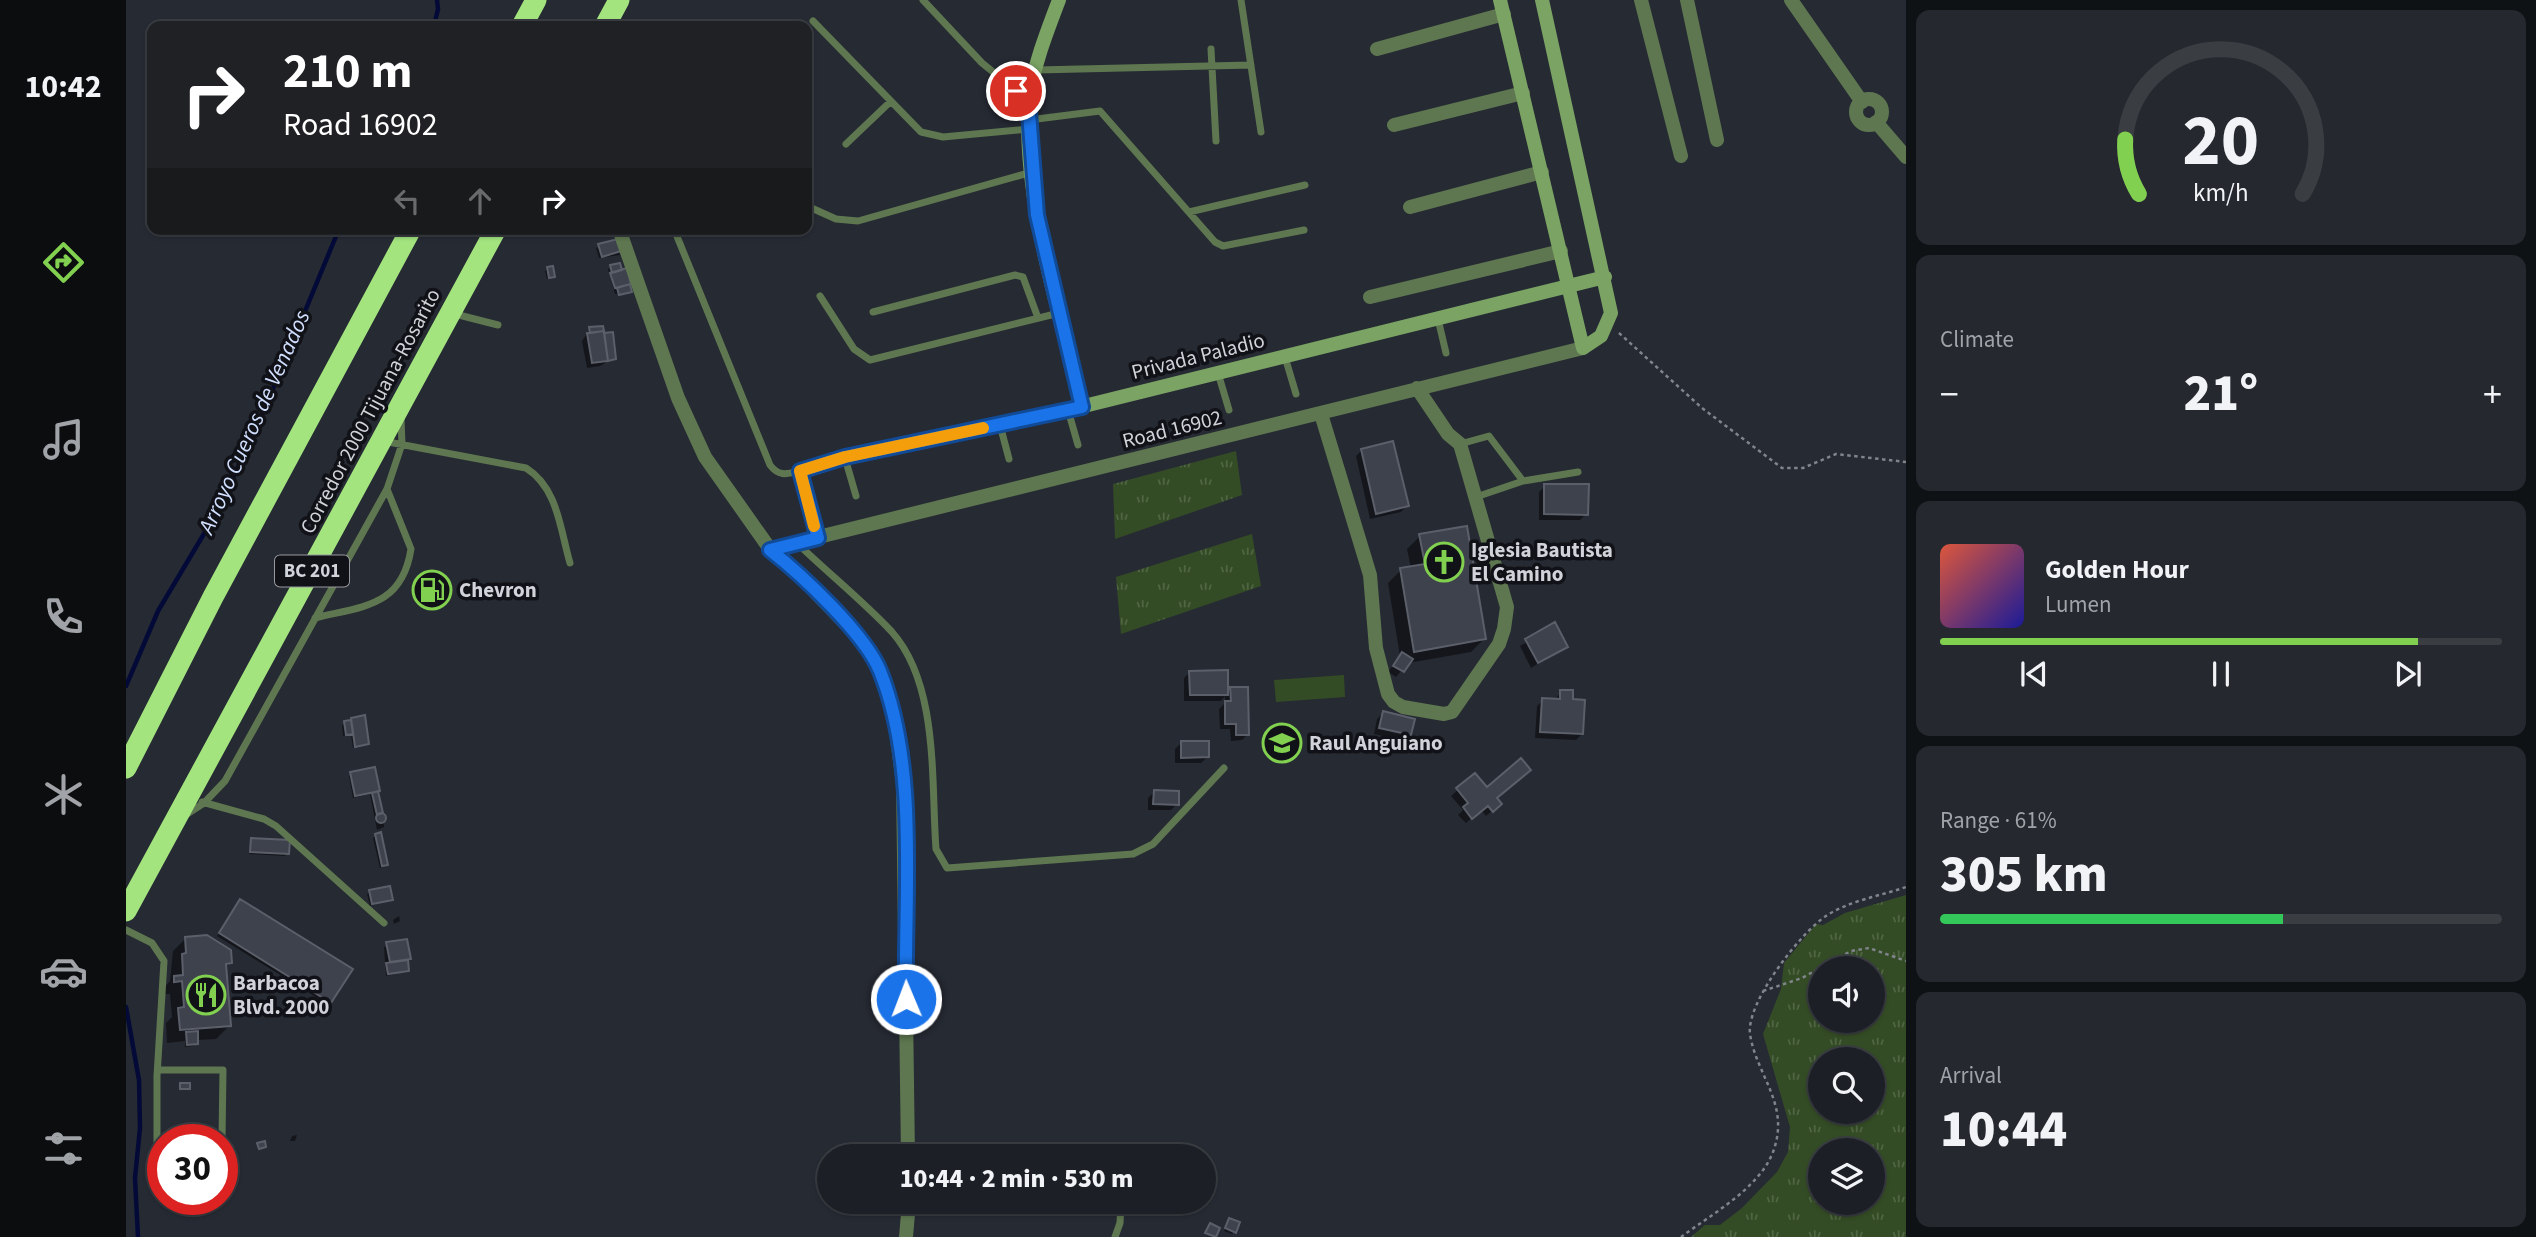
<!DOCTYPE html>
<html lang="en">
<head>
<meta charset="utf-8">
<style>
  :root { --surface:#1c2026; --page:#25282e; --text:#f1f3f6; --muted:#a0a3a7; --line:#3a3e43; --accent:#82d04f }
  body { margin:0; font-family:"Source Sans 3",sans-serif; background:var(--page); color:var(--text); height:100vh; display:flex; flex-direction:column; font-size:26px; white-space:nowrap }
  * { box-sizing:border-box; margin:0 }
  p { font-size:23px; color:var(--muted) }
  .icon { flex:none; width:38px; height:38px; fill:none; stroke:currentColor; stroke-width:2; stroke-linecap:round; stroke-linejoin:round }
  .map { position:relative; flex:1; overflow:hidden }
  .panel { display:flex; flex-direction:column; gap:10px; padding:10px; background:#0f1215; width:630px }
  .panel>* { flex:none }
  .hud { position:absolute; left:21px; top:21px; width:665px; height:214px; border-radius:14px; box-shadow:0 2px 5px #0004,0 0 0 2px var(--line); background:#202124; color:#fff; overflow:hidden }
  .tools { position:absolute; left:1682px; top:956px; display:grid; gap:14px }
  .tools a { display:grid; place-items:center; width:77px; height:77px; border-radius:50%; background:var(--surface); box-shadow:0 2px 5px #0004,0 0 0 2px var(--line); font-size:35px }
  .speed { position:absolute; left:21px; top:1124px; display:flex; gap:14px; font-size:35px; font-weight:700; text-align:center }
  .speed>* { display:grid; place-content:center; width:91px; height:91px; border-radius:50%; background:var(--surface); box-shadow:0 2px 5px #0004,0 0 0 2px var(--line); line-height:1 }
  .speed .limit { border:10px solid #d22; background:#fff; color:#111 }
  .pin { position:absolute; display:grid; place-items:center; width:60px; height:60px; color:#fff; margin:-30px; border:4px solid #fff; border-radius:50%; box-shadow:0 2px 7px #0007 }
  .me { position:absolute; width:77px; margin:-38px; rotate:359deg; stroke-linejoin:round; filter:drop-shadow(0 0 5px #0008) }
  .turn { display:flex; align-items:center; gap:24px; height:147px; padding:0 21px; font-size:32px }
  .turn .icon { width:91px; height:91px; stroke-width:2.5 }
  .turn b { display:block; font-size:49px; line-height:60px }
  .lanes { display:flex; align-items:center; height:66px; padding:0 21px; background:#0003; justify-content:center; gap:35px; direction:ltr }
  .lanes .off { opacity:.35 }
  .big { font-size:52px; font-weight:800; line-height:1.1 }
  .panel .card { flex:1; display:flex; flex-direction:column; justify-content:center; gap:10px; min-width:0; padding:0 24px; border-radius:14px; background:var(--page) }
  .panel .dial { align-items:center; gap:0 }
  .dial svg { height:182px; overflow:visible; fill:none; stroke:var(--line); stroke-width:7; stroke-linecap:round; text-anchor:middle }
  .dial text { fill:var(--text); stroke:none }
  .song { display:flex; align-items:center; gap:21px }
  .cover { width:84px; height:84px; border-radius:10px; background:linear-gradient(135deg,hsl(10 70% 55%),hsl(240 70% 35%)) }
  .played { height:7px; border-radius:4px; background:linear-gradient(90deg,var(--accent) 85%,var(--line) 85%) }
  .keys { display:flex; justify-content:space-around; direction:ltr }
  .heat { display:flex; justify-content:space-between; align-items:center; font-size:38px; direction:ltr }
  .charge { height:10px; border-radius:5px; background:linear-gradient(90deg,#34c759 61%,var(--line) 0) }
  .trip { position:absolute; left:691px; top:1144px; width:399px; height:70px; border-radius:35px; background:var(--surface); box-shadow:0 2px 5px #0004,0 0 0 2px var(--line); font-weight:800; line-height:70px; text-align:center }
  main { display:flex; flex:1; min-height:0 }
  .tabs { display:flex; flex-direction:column; width:126px; justify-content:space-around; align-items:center; background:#0b0d0f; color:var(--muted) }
  .tabs .icon { width:49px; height:49px }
  .tabs .on { color:var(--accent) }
  .tabs b { font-size:32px; color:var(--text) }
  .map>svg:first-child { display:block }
  .grass { fill:url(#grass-tufts); fill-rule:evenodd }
  .pitch { fill:#344c25 }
  .shadow { fill:#0007 }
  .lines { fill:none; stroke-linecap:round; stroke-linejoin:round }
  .stream { stroke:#040a37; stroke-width:4.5 }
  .building { fill:#3e424c; stroke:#5b5f6a; stroke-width:2 }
  .path { stroke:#80848b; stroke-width:2.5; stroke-dasharray:3.5 3.5; stroke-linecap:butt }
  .lane { stroke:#5e7750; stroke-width:7 }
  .street { stroke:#5e7750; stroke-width:14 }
  .secondary { stroke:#7aa364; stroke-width:14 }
  .highway { stroke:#a3e47f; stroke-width:21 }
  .route-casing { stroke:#114b97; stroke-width:18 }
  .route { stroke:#1a73e8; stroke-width:12 }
  .slow { stroke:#f59e0b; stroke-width:12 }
  .labels { text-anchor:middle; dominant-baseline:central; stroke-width:7; stroke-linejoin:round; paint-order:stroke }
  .shield { fill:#111217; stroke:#97999f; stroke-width:2 }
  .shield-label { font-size:19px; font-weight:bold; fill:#d0d3d9 }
  .street-label { font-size:21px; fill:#d0d3d9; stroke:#111217 }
  .poi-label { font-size:21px; font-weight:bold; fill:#d0d3d9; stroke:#111217; text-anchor:start }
  .water-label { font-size:23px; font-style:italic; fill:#d1dfff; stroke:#111217 }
</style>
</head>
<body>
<main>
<nav class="tabs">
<b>10:42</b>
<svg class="icon on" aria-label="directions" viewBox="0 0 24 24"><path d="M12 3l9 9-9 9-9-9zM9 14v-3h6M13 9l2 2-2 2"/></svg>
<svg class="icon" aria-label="music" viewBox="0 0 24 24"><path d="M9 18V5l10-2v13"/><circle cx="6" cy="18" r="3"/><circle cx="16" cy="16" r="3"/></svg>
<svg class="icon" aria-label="phone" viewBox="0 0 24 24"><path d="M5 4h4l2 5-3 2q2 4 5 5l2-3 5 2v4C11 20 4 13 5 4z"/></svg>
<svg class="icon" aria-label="climate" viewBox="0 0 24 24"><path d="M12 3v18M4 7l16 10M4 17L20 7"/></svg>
<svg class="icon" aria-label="car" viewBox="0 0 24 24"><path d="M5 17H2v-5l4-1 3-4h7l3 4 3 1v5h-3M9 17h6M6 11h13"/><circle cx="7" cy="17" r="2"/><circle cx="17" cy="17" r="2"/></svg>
<svg class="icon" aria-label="filters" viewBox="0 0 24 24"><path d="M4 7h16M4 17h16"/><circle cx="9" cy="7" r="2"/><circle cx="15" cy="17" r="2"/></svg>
</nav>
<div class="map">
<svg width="1780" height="1237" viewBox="0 0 1780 1237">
  <defs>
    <pattern id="grass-tufts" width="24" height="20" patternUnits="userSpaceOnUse" patternTransform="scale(1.75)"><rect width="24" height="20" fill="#344c25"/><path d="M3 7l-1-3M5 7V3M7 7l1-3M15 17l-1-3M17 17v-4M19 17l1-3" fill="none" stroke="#506544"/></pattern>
  </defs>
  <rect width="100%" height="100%" fill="#262a33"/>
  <path class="grass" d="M 1110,451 L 1116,495 L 989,539 L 987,484 Z
    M 1126,534 L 1135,586 L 995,634 L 990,577 Z
    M 1780,895 L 1780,1237 L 1565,1237 L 1579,1225 L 1594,1225 L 1616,1208 L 1651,1172 L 1662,1152 L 1664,1127 L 1637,1034 L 1655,989 L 1658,963 L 1690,924 L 1697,925 L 1719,913 ZM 1694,968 L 1746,968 L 1746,1020 L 1694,1020 ZM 1694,1059 L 1746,1059 L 1746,1111 L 1694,1111 ZM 1694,1150 L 1746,1150 L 1746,1202 L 1694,1202 Z"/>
  <path class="pitch" d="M 1218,675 L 1219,697 L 1150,702 L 1148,680 Z"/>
  <path class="shadow" d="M 490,241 L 494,255 L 473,258 L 470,248 Z
    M 493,265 L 504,291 L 489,294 L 482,269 Z
    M 422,268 L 427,276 L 421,279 L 419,271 Z
    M 464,329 L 488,358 L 474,366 L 461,368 L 456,341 Z
    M 1236,450 L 1281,506 L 1275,512 L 1244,519 L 1230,456 Z
    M 1419,486 L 1460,514 L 1454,520 L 1413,520 L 1413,492 Z
    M 1294,536 L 1358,639 L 1345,652 L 1282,663 L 1270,677 L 1262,672 L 1274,656 L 1262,583 L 1275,570 L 1285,568 L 1281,549 Z
    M 1429,625 L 1440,646 L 1405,668 L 1394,646 Z
    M 1064,672 L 1101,693 L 1105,689 L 1122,734 L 1116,740 L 1105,741 L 1104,729 L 1094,729 L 1093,709 L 1099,703 L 1099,696 L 1095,701 L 1058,701 L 1058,678 Z
    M 1435,692 L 1445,701 L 1456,734 L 1450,740 L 1409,738 L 1411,706 L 1417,700 L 1429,700 Z
    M 1257,713 L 1283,734 L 1277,741 L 1248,734 L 1251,719 Z
    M 237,718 L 241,744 L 227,748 L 225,735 L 217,736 L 216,725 Z
    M 1055,743 L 1081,757 L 1075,763 L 1049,763 L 1049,749 Z
    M 247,769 L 258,822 L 258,827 L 251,830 L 244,794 L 227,798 L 223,776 Z
    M 1348,775 L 1369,799 L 1367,810 L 1360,816 L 1355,810 L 1340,823 L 1332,815 L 1337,810 L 1325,796 Z
    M 1028,792 L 1051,804 L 1045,810 L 1022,810 L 1022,798 Z
    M 250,835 L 260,864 L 254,868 L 247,838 Z
    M 126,840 L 162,853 L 159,856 L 123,854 Z
    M 244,892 L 265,899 L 244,906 L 241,894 Z
    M 112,903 L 204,1002 L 201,1004 L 91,936 Z
    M 273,916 L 274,921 L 268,924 L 267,920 Z
    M 60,938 L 105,962 L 98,969 L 103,1026 L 90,1039 L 71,1040 L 68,1046 L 59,1047 L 59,1041 L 41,1043 L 40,1023 L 46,1017 L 44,994 L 35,994 L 35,991 L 44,981 L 47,951 Z
    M 280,941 L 282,971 L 260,976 L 258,947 Z
    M 171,1135 L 169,1141 L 164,1141 L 166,1136 Z
    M 1104,1220 L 1108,1232 L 1106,1234 L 1098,1231 Z"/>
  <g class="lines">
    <path class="stream" d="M 308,26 L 312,9 L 311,0
      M 0,686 L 32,611 L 85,522 L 127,437 L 213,229
      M 0,1007 L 13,1080 L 14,1128 L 9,1178 L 12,1237"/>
  </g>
  <path class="building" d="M 492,239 L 495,251 L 476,257 L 472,244 Z
    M 494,263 L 496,270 L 486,273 L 484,265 Z
    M 427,266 L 429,277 L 423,278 L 421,267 Z
    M 501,268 L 505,284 L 489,288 L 484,273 Z
    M 504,284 L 506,292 L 493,295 L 491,288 Z
    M 477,326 L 478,331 L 464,333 L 463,327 Z
    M 478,331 L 482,361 L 466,363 L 461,333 Z
    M 487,332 L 490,359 L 482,361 L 478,333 Z
    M 1267,441 L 1283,506 L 1250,514 L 1235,449 Z
    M 1418,484 L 1463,484 L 1462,515 L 1418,514 Z
    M 1341,526 L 1360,639 L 1288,652 L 1274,568 L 1299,564 L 1293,534 Z
    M 1429,622 L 1442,647 L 1412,663 L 1399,639 Z
    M 1276,652 L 1287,659 L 1278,672 L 1267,666 Z
    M 1102,670 L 1102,695 L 1064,695 L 1063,671 Z
    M 1104,687 L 1122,687 L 1123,735 L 1110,735 L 1110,724 L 1099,724 L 1099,701 L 1105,701 Z
    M 1434,690 L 1447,690 L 1447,699 L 1459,700 L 1457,734 L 1414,732 L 1416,698 L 1434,699 Z
    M 1257,711 L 1289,719 L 1285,735 L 1253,728 Z
    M 239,715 L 243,744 L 229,747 L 225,718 Z
    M 225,720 L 227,734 L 220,735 L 218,721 Z
    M 1055,741 L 1083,741 L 1083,757 L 1055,758 Z
    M 1395,758 L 1405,770 L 1371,798 L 1376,804 L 1367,812 L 1362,806 L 1346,819 L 1337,807 L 1342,803 L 1330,788 L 1349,773 L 1361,787 Z
    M 249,767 L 254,791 L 229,796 L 224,772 Z
    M 1028,790 L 1053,791 L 1053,805 L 1027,804 Z
    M 252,791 L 257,813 L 251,815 L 246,793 Z
    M250 818a5 5 0 1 1 10 0a5 5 0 1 1-10 0Z
    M 255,832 L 262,865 L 256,866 L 249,834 Z
    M 125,838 L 164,840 L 163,854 L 124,852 Z
    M 264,886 L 267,900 L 246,904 L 243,890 Z
    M 114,899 L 227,969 L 205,1003 L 93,933 Z
    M 81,935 L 105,950 L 106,963 L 100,964 L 105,1026 L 54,1030 L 52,1008 L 58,1007 L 56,981 L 48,982 L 48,976 L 57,975 L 56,954 L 60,953 L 59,937 Z
    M 281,939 L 285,959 L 264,962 L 260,942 Z
    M 282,960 L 283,971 L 262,974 L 260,963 Z
    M 72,1031 L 72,1044 L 61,1045 L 60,1032 Z
    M 54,1083 L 64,1083 L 64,1089 L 54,1089 Z
    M 139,1141 L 140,1147 L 133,1149 L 131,1143 Z
    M 1103,1218 L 1114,1222 L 1110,1233 L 1099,1228 Z
    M 1084,1223 L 1094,1228 L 1090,1237 L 1079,1233 Z"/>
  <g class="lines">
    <path class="path" d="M 1493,333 L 1576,408 L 1656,468 L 1677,468 L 1710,454 L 1780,462
      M 1695,968 L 1725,951 L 1743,948 L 1780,961
      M 1637,991 L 1676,978 L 1694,968
      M 1555,1237 C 1587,1213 1638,1186 1649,1146 C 1662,1102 1630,1074 1624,1034 C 1620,1003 1674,933 1700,916 C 1722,901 1754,896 1780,887"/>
    <path class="lane" d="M 797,0 L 856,63 L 902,100
      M 1115,0 L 1135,132
      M 687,21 L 795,132 L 817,137 L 903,129
      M 1085,49 L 1090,141
      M 911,70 L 1125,65
      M 903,120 L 974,111 L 1089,242 L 1097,246 L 1178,230
      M 720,144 L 764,102
      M 681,206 L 710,219 L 732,221 L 906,172
      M 1063,212 L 1179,185
      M 548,229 L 644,465 C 653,477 661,474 674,471
      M 694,296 L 728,349 L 744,360 L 933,313
      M 747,312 L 889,275 L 897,277 L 912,318
      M 325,313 L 372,325
      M 1312,319 L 1320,353
      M 1159,357 L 1170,394
      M 1092,373 L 1103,410
      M 942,410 L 952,445
      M 874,425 L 883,459
      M 257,441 L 400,468 C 432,488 434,529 444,563
      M 1334,444 L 1363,436 L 1397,481
      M 719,458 L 730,496
      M 1350,497 L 1397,481 L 1452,472
      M 672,544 C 702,573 737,601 766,632 C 813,685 805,782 810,849 L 821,868 L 1007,854 L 1027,844 L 1098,768
      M 189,618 C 237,606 276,607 285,549 L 261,489
      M 76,802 L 138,819 L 150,826 L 258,923
      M 61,814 L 78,803 L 99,781 L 261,489 L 276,444 L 275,419
      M 0,930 L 26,943 L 38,961 L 31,1076 L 31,1157
      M 32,1070 L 97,1070 L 96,1139
      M 989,1237 L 994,1223 L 995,1202"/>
    <path class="street" d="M 1515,0 L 1555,156
      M 1561,0 L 1591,140
      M 1665,0 L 1736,102
      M 1251,49 L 1378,14
      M1730 112a13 13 0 1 1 26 0a13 13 0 1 1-26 0Z
      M 1750,122 L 1780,157
      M 1268,125 L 1397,93
      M 1284,207 L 1416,172
      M 493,229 L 552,398 L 579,457 L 644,549 L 664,566 L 736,641 L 754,670 L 769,724 L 777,783 L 782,1157
      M 1244,297 L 1435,251
      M 1195,414 L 1244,575 L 1250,648 L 1262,694 L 1268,702 L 1277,707 L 1318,714 L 1326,712 L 1373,644 L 1378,629 L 1381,607 L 1334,444 L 1322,434 L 1291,388
      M 674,471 L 692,538
      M 644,549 L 1457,348
      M 780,1237 L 783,1202"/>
    <path class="secondary" d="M 933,0 C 922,29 905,72 903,102 C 896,198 934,313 956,406
      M 1374,0 L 1457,348 L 1475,336 L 1485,313 L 1416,0
      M 674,471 L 719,458 L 942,410 L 1479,277"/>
    <path class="highway" d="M 396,26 L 410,0
      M 479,26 L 493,0
      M 0,768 L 87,597 L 285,229
      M 0,911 L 370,229"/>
  </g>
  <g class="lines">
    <defs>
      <path id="route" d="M 780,999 C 778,896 793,768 754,671 C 739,634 676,575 644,550 L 692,538 L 674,471 L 719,457 L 956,407 L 911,215 L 902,100 L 890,91"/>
    </defs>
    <use href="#route" class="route-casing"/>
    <use href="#route" class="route"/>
    <path class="slow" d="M 688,526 L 674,471 L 719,457 L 857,428"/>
  </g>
  <defs>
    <symbol id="church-ring" viewBox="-11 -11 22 22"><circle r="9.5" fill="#111217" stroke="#82d04f" stroke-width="1.5"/><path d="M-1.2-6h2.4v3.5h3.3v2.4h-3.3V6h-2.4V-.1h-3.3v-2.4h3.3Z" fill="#82d04f"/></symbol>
    <symbol id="fuel-ring" viewBox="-11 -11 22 22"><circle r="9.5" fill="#111217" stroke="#82d04f" stroke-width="1.5"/><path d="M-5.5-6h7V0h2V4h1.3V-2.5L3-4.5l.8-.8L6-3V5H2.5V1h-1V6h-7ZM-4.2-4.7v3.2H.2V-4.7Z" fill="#82d04f"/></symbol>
    <symbol id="school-ring" viewBox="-11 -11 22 22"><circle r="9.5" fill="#111217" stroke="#82d04f" stroke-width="1.5"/><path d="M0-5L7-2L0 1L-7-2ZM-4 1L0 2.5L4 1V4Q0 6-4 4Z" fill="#82d04f"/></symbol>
    <symbol id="restaurant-ring" viewBox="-11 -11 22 22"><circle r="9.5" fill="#111217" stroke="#82d04f" stroke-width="1.5"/><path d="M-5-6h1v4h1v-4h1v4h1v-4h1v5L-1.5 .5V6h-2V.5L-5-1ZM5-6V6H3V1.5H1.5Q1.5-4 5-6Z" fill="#82d04f"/></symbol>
  </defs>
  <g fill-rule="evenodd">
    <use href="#church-ring" x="1296" y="540" width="44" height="44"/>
    <use href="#fuel-ring" x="284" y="568" width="44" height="44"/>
    <use href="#school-ring" x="1134" y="721" width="44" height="44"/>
    <use href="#restaurant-ring" x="58" y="973" width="44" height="44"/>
  </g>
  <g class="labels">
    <rect class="shield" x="149" y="555.5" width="74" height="31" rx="5"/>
    <g class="shield-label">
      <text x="186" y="571">BC 201</text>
    </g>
    <g class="street-label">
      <text transform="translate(1072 356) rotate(-14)">Privada Paladio</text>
      <text transform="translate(244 411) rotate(-62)">Corredor 2000 Tijuana-Rosarito</text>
      <text transform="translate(1046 429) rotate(-14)">Road 16902</text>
    </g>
    <g class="poi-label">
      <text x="1345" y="550">Iglesia Bautista<tspan x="1345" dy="24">El Camino</tspan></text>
      <text x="333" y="590">Chevron</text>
      <text x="1183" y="743">Raul Anguiano</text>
      <text x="107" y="983">Barbacoa<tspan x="107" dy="24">Blvd. 2000</tspan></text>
    </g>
    <g class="water-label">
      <text transform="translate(128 422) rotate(-66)">Arroyo Cueros de Venados</text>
    </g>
  </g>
</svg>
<div class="tools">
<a><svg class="icon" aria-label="sound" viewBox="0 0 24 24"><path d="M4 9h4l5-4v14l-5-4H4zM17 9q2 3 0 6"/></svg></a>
<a><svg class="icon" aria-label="search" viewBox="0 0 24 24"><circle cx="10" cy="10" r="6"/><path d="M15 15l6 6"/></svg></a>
<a><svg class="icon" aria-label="layers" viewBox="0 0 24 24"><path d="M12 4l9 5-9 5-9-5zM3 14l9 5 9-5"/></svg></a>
</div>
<div class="speed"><div class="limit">30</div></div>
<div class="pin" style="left:890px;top:91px;background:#d93025"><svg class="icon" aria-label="arrive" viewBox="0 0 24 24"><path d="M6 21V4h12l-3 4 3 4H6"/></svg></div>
<svg class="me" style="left:780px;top:999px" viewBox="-20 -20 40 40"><circle r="17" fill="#1a73e8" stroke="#fff" stroke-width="3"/><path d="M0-11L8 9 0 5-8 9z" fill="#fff"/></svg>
<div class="trip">10:44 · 2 min · 530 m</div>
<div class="hud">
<div class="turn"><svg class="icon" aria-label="right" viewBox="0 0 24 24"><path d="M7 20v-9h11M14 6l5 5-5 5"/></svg><div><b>210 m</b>Road 16902</div></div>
<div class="lanes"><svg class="icon off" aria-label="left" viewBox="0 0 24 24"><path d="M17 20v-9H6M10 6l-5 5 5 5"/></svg><svg class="icon off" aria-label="ahead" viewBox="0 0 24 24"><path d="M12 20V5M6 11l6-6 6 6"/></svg><svg class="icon" aria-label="right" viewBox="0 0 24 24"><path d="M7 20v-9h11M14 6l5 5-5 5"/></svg></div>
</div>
</div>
<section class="panel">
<div class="card dial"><svg viewBox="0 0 100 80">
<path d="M14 69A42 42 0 1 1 86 69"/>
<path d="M14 69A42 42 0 0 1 8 45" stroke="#82d04f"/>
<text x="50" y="56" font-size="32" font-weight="700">20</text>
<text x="50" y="72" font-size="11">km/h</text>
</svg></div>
<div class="card"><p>Climate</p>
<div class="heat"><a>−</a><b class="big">21°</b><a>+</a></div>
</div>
<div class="card">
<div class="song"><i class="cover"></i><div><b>Golden Hour</b><p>Lumen</p></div></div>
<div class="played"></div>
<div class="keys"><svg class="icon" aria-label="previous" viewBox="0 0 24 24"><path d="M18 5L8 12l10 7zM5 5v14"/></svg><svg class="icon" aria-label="pause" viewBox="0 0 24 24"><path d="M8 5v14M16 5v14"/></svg><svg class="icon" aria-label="next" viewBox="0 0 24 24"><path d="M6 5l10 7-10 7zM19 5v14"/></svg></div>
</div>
<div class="card"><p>Range · 61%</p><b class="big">305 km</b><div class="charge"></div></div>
<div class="card"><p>Arrival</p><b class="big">10:44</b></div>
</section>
</main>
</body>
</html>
